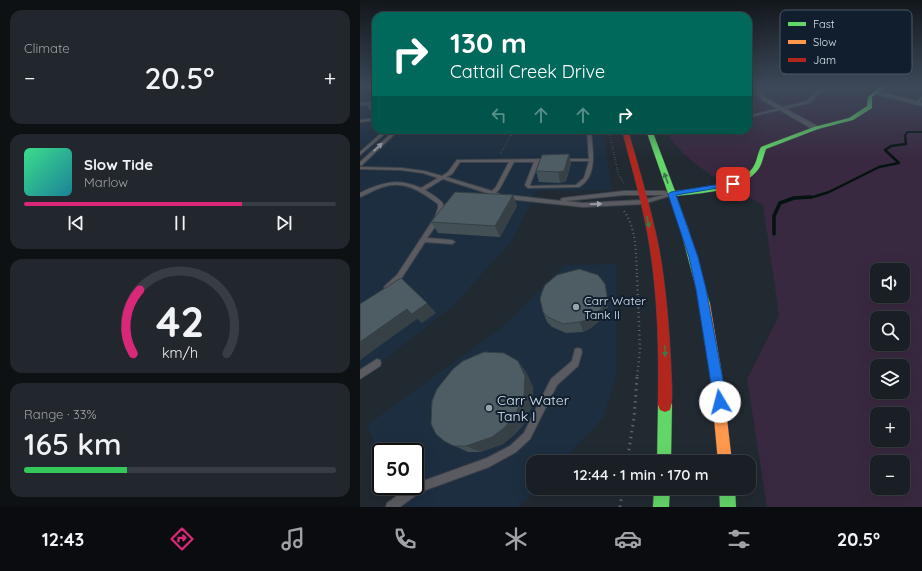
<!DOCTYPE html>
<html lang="en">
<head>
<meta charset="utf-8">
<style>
  :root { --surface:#191f25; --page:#22272d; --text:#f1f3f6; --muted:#9fa2a7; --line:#373d42; --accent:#db2777 }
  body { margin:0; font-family:Quicksand,sans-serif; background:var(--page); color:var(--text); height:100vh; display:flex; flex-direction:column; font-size:15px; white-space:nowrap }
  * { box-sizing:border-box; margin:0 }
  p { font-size:13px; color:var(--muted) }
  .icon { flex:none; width:22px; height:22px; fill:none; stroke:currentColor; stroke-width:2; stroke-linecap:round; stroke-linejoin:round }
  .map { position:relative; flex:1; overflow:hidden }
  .sheet { display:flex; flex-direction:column; gap:10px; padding:10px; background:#0e1114; width:360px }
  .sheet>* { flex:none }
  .top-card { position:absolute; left:12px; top:12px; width:380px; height:122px; border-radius:12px; box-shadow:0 4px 16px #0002,0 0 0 1px var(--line); background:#00695c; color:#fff; overflow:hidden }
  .fabs { position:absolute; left:510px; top:263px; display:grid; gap:8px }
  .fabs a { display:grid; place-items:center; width:40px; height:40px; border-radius:8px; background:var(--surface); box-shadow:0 4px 16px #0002,0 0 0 1px var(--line); font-size:20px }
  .speed { position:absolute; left:12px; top:443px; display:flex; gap:8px; font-size:20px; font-weight:700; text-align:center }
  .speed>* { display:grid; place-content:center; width:52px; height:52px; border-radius:50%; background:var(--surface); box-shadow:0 4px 16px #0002,0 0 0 1px var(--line); line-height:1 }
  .speed .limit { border:2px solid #111; border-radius:6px; background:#fff; color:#111 }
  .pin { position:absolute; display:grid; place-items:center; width:34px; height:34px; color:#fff; margin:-17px; border-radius:8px; box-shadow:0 2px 6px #0006 }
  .me { position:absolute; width:44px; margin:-22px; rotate:352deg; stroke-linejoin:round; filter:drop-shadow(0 0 3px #0008) }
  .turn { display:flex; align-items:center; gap:14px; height:84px; padding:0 12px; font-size:18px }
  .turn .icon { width:52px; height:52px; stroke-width:2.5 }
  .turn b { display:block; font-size:28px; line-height:34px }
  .lanes { display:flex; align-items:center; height:38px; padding:0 12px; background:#0003; justify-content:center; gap:20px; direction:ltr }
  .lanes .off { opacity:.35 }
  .big { font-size:30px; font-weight:600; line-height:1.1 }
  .sheet .tile { flex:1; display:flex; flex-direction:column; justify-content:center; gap:6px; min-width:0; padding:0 14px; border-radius:12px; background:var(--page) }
  .sheet .dial { align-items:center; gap:0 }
  .dial svg { height:104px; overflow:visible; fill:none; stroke:var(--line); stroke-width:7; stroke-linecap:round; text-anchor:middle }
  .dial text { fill:var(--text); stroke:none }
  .song { display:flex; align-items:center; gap:12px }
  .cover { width:48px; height:48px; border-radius:6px; background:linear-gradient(135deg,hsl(150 70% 55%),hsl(190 70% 35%)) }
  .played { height:4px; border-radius:2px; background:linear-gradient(90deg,var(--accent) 70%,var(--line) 70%) }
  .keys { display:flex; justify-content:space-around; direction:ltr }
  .heat { display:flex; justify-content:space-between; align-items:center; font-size:22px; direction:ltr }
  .charge { height:6px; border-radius:3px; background:linear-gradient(90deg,#34c759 33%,var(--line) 0) }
  .trip { position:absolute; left:166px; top:455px; width:230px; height:40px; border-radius:12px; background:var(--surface); box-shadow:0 4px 16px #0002,0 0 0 1px var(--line); font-weight:600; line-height:40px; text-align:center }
  .menu { display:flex; height:64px; justify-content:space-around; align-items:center; background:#0a0c0f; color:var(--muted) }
  .menu .icon { width:28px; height:28px }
  .menu .selected { color:var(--accent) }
  .menu b { font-size:18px; color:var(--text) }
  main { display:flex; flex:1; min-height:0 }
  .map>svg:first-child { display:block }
  .built { fill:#1d2e41 }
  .green { fill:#392940; fill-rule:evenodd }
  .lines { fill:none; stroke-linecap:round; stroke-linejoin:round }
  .stream-far2 { stroke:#041210; stroke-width:2 }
  .stream-far1 { stroke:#041210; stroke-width:2.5 }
  .stream { stroke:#041210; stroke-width:3.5 }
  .lane-casing { stroke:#3d434a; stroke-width:2 }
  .street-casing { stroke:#3d434a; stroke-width:2 }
  .fast-casing { stroke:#3d434a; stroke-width:1 }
  .slow-casing { stroke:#3d434a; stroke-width:1 }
  .jam-casing { stroke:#3d434a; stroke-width:1 }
  .path-far4 { stroke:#616469; stroke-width:1; stroke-dasharray:0.5 1.5; stroke-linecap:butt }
  .path-far3 { stroke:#616469; stroke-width:1.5; stroke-dasharray:0.5 2; stroke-linecap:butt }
  .path-far2 { stroke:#616469; stroke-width:2; stroke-dasharray:1 3; stroke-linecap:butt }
  .path-far1 { stroke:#616469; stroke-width:2.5; stroke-dasharray:1 3.5; stroke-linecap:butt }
  .path { stroke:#616469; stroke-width:3; stroke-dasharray:1.5 4.5; stroke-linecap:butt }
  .lane { fill:#5a5b61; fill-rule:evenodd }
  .street { fill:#5a5b61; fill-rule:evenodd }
  .fast { fill:#63d668; fill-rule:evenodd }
  .slow { fill:#ff974d; fill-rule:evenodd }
  .jam { fill:#b3261e; fill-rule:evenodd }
  .wall { fill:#435055 }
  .shaded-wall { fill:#374145 }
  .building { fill:#4e5d63; stroke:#374145 }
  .oneway { fill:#a1a6af }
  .oneway2 { fill:#3a7a4a }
  .route { fill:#1a73e8; stroke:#114b97 }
  .poi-dot { fill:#9aa3ac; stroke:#101e2d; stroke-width:1.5 }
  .labels { text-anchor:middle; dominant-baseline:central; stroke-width:4; stroke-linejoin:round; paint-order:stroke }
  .poi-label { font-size:12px; fill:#dbe4ef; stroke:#101e2d; text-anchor:start }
  .near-poi-label { font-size:14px; fill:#dbe4ef; stroke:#101e2d; text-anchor:start }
  .key { fill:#101e2d; stroke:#4d5967; stroke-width:1 }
  .key-label { font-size:11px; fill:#dbe4ef }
</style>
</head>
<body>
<main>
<section class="sheet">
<div class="tile"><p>Climate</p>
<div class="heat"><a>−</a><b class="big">20.5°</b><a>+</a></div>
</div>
<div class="tile">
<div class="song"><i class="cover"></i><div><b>Slow Tide</b><p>Marlow</p></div></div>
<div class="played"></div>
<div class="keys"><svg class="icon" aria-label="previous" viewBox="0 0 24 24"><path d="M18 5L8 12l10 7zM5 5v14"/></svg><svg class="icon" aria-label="pause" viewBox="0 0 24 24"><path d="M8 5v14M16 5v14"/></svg><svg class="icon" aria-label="next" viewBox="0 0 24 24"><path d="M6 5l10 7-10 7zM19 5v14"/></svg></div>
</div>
<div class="tile dial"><svg viewBox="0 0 100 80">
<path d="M14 69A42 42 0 1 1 86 69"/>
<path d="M14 69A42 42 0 0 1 19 20" stroke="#db2777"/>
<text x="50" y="56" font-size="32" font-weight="700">42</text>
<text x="50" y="72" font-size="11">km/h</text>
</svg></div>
<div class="tile"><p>Range · 33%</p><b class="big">165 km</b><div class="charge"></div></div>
</section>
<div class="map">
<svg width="562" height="507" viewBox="0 0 562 507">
  <rect width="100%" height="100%" fill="#212931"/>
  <path class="built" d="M 16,94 L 16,130 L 242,130 L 252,190 L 177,191 L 151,242 L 93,306 L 0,379 L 0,97 L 5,97 Z
    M 256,264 L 256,377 L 243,418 L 202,462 L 173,462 L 173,488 L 177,488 L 159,507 L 41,507 L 31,486 L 55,486 L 55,452 L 21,452 L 21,460 L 7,425 L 144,326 L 205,265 Z"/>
  <path class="green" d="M 388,87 L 562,87 L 562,507 L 407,507 L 387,379 L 419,315 L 403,205 C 372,187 322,164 306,130 L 388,130 ZM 517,270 L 543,270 L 543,296 L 517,296 ZM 517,318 L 543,318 L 543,344 L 517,344 ZM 517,366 L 543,366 L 543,392 L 517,392 ZM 517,414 L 543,414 L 543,440 L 517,440 ZM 517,462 L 543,462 L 543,488 L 517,488 Z"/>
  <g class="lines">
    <path class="stream-far2" d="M 545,136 L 547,132 L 562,132"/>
    <path class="stream-far1" d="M 434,198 L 453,197 L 469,192 L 519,167 L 539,163 L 525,150 L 531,146 L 546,144 L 545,135"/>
    <path class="stream" d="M 414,234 L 414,216 L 420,203 L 434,198 L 451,197"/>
    <defs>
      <path id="lane" d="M 462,87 L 465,87 L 449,103 L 390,117 L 388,116 L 447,101 Z
        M 561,97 L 562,97 L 562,100 L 557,104 L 555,104 L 555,102 Z
        M 16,102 L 16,104 L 0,105 L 0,103 Z
        M 16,118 L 16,120 L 0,122 L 0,120 Z
        M 25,130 L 29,130 L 0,155 L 0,152 Z
        M 35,130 L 39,130 L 2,165 L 0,165 L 0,162 Z
        M 227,130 L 231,130 C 232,148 239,176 219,187 L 168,188 L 165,185 L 174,162 L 154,162 L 140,188 L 136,193 L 140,194 L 140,196 L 130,195 L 130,194 L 83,179 L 65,190 C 69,193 81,199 83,204 C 87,212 72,231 67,238 L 92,240 L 95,242 L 92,244 L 65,242 L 41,279 L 29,290 L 27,291 L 25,290 L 24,288 L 25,286 L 37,275 L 75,217 L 78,208 L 78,204 C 61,191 44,180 23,187 C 15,189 8,194 0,197 L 0,193 C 22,182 38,178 61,188 L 78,178 L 63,173 L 41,170 L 0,169 L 0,167 L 41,168 L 64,171 L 82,176 L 88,172 L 97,160 L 99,160 L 187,159 L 189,159 L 189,161 L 179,162 L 170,185 L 171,186 L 216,185 L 224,178 L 229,161 L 202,161 L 200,160 L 202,159 L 229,159 ZM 100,162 L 149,162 L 136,187 L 132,191 L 86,177 L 92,174 Z
        M 264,191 L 305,191 L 307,192 L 307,194 L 311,192 L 313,194 L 313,195 L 283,204 L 223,207 L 148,199 L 145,197 L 148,195 L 201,201 L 201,199 L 203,198 ZM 264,195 L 304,195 L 283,200 L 223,203 L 205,201 Z
        M 218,348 L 221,349 L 222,352 L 218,366 L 197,385 L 170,439 L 156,452 L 129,467 L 60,492 L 40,507 L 26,507 L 27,503 L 51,486 L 55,486 L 55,484 L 127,458 L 150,446 L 164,433 L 191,379 L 212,361 L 215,349 Z
        M 17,359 L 20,360 L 21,363 L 20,366 L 0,379 L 0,370 Z"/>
      <path id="street" d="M 398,87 L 404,87 L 403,93 L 406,98 L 461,128 L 454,130 L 402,100 L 397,93 Z
        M 517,91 L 562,102 L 562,106 L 515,94 L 514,93 Z"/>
      <path id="fast" d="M 520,87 L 525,87 L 512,97 L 512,108 L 493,120 L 458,129 L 406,149 C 403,157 402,166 396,172 C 379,192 340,193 316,196 L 328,228 L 350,304 L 349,307 L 345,308 L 341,307 L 320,228 L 286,130 L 292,130 L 315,191 C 338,189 375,188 391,170 C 397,164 397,154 401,147 L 454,127 L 489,118 L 507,106 L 508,97 Z
        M 305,398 L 310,400 L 312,405 L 311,462 L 297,462 L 298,405 L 300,400 Z
        M 294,488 L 310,488 L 309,507 L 293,507 Z
        M 359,488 L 375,488 L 376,507 L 360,507 Z"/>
      <path id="slow" d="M 345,300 L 349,301 L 350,304 L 362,375 L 372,462 L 358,462 L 350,375 L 340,304 L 341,301 Z"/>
      <path id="jam" d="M 262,130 L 268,130 C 279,169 291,208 299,248 C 306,287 309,325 311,364 C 311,377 314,398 310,410 L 305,412 L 300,410 L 298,405 C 299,353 298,301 290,249 C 284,209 272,169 262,130 Z"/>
    </defs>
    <use href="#lane" class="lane-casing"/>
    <use href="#street" class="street-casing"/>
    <use href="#fast" class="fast-casing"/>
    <use href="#slow" class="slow-casing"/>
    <use href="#jam" class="jam-casing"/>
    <path class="path-far4" d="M 249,130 L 250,136
      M 151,136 L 154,130"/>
    <path class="path-far3" d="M 250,135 L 258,173 L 264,184
      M 141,153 L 151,135"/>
    <path class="path-far2" d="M 264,211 C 277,229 276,256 277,277"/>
    <path class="path-far1" d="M 277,276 L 280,348 L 277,378"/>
    <path class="path" d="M 267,462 L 274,418 L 277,377
      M 260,507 L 263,488"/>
    <use href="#lane" class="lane"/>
    <use href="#street" class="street"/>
    <use href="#fast" class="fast"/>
    <use href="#slow" class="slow"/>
    <use href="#jam" class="jam"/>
  </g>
  <path class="wall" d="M 16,97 L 16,113 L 12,113 L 6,104 Z
    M 209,154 L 211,164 L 206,181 L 200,183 L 179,182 L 176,171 Z
    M 153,195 L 157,206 L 140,237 L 78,233 L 71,222 Z
    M 248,306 L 243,318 L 231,328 L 223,332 L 206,333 L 192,327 L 187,322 L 183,312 Z
    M 166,372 L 173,387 L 172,406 L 163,425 L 154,435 L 143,444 L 120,452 L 108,452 L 84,441 Z"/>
  <path class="shaded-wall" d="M 209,154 L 211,164 L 206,181 L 200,183 L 198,172 Z
    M 153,195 L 157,206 L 140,237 L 135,226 Z
    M 245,284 L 248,306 L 243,318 L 231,328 L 223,332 L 220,322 Z
    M 67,303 L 76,313 L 62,323 L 57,319 L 0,360 L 0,342 L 47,309 Z
    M 158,361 L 166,372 L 173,387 L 172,406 L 163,425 L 154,435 L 143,444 L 120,452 L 106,446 Z"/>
  <path class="building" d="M 16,97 L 16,104 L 6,104 Z
    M 209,154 L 204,171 L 198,172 L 176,171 L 182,155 Z
    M 95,192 L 153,195 L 135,226 L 71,222 Z
    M 219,269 L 238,275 L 245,284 L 247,296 L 242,308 L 229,319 L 220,322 L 203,324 L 188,317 L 183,312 L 180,299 L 182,292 L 185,285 L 197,275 Z
    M 41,278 L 67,303 L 52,314 L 47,309 L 0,342 L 0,304 Z
    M 124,352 L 144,353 L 158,361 L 165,376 L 164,396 L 154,417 L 144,428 L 132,437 L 106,446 L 94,446 L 84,441 L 76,434 L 71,424 L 72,401 L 77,389 L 93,369 L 103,361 Z"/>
  <defs><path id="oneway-solid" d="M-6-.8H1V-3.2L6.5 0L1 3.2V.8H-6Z"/></defs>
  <g class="oneway">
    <use href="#oneway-solid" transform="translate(18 147) rotate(-43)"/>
    <use href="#oneway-solid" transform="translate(236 204) rotate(-3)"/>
  </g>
  <g class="oneway2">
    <use href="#oneway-solid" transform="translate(306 178) rotate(-110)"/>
    <use href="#oneway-solid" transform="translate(288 222) rotate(77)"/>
    <use href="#oneway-solid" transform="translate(305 351) rotate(87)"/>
  </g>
  <linearGradient id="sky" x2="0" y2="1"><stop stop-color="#12171b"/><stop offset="0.55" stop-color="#3d495a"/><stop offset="1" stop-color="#3d495a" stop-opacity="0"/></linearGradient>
  <rect width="562" height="158" fill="url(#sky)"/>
  <path class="route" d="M 373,182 L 377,184 L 376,185 L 316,195 L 338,257 L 346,289 L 367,402 L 365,407 L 360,408 L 355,407 L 354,402 L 336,289 L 329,257 L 308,194 L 311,192 Z"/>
  <g class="poi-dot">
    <circle cx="216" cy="307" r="4"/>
    <circle cx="129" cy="408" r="4"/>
  </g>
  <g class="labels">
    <g class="poi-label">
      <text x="224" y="300">Carr Water<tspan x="224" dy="14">Tank II</tspan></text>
    </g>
    <g class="near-poi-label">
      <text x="137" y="400">Carr Water<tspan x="137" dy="16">Tank I</tspan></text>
    </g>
  </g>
  <rect x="420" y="10" width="132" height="64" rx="6" class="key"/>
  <rect x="428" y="22" width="18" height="4" fill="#63d668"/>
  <rect x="428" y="40" width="18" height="4" fill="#ff974d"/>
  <rect x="428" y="58" width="18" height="4" fill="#b3261e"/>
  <g class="key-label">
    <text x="453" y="28">Fast</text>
    <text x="453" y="46">Slow</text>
    <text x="453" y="64">Jam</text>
  </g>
</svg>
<div class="fabs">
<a><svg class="icon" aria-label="sound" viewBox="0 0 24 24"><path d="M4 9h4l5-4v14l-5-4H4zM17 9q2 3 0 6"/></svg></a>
<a><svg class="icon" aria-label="search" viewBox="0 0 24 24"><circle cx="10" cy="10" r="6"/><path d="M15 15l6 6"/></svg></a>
<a><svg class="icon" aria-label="layers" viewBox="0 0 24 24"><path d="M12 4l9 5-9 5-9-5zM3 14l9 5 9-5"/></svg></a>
<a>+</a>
<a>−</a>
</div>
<div class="speed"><div class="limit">50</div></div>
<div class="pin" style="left:373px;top:184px;background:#d93025"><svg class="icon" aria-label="arrive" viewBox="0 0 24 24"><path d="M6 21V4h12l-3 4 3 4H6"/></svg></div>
<svg class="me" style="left:360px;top:402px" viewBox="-20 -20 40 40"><circle r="19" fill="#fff"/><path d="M0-13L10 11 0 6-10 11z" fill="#1a73e8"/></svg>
<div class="trip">12:44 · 1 min · 170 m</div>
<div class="top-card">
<div class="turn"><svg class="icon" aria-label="right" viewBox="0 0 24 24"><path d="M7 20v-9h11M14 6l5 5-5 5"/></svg><div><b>130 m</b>Cattail Creek Drive</div></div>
<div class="lanes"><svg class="icon off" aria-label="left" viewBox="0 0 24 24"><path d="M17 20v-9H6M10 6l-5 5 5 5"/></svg><svg class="icon off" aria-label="ahead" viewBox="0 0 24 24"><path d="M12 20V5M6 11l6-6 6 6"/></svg><svg class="icon off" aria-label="ahead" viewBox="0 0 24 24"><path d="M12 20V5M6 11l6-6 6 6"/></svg><svg class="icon" aria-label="right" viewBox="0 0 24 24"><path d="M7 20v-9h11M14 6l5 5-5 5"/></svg></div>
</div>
</div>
</main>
<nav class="menu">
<b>12:43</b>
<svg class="icon selected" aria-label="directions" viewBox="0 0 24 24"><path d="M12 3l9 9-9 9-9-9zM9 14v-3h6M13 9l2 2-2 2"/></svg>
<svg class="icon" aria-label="music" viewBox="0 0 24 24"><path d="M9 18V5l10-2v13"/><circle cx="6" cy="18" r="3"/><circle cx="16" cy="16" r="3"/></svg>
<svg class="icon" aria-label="phone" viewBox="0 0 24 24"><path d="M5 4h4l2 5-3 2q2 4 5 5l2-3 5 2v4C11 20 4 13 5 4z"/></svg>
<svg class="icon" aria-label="climate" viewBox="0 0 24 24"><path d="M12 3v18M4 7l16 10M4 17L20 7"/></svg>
<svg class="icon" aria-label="car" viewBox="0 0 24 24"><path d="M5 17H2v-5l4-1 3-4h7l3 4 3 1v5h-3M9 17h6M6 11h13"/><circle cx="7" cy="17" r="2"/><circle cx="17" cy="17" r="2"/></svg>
<svg class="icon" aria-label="filters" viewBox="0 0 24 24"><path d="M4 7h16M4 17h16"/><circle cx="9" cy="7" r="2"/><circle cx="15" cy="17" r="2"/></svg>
<b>20.5°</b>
</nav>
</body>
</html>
